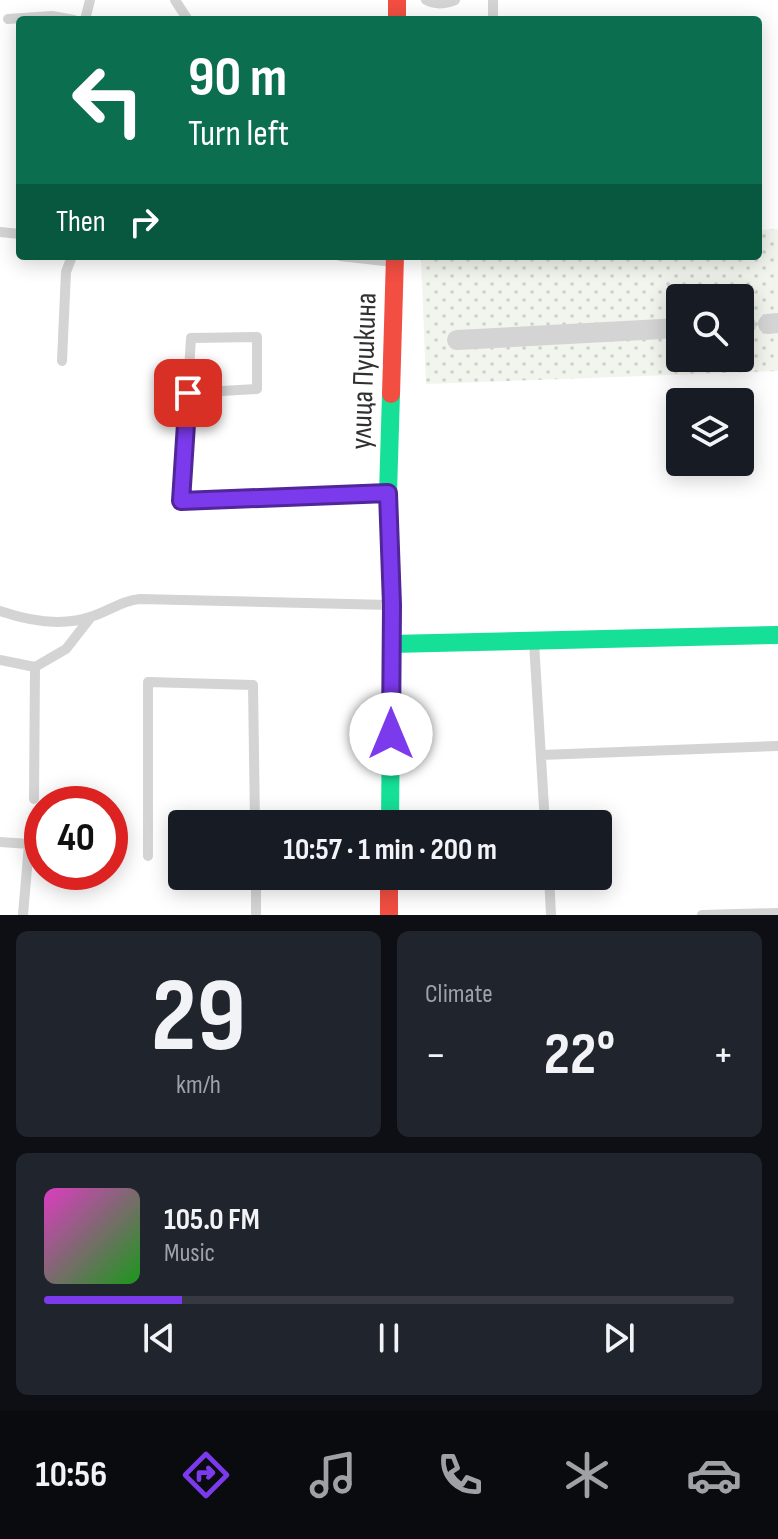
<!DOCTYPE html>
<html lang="en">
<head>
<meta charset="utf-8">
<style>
  :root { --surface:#171b24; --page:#20242c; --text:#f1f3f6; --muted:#9ea1a6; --line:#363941; --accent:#7c3aed }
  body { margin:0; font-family:"Sofia Sans Condensed",sans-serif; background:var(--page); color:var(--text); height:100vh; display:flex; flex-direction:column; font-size:30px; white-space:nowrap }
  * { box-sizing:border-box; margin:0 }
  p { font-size:26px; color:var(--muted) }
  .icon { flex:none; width:44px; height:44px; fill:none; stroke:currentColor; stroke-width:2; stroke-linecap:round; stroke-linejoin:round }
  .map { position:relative; height:915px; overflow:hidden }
  .drawer { display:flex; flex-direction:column; gap:16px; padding:16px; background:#0d0f14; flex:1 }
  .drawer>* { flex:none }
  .banner { position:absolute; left:16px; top:16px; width:746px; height:244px; border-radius:8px; box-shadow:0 4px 20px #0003; background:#0b6e4f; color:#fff; overflow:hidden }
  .tools { position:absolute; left:666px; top:284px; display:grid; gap:16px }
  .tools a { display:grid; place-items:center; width:88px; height:88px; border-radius:8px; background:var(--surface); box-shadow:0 4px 20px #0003; font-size:40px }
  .speed { position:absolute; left:24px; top:786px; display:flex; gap:16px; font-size:40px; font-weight:700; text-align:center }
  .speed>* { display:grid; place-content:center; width:104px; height:104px; border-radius:50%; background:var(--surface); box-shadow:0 4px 20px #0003; line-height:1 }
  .speed .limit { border:12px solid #d22; background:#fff; color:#111 }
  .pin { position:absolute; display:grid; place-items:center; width:68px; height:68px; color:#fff; margin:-34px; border-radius:16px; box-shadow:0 4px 12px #0006 }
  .me { position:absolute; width:88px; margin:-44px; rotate:0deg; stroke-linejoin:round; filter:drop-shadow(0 0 6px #0008) }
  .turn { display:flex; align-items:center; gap:28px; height:168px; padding:0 40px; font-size:36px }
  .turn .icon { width:104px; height:104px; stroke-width:2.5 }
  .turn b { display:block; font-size:56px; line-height:68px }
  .then { display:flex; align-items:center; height:76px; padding:0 40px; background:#0003; gap:16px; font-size:30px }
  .big { font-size:60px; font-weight:700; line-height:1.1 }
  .drawer .card { flex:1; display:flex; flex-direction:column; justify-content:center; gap:12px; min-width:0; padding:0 28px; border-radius:12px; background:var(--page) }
  .drawer .dial { align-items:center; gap:0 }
  .dial b { font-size:104px; line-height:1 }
  .song { display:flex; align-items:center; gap:24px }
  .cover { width:96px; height:96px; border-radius:12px; background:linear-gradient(135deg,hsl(310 70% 55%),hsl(120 70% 35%)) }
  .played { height:8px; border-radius:4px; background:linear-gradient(90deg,var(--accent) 20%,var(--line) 20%) }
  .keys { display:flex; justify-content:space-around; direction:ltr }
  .heat { display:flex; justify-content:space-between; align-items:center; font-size:44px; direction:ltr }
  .drawer .tiles { flex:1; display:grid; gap:16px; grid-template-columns:1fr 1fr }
  .card:last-child { grid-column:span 2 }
  .trip { position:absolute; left:168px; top:810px; width:444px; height:80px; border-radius:8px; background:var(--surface); box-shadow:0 4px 20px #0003; font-weight:700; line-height:80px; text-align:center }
  .tab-bar { display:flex; height:128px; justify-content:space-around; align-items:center; background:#090b0e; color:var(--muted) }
  .tab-bar .icon { width:56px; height:56px }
  .tab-bar .selected { color:var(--accent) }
  .tab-bar b { font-size:36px; color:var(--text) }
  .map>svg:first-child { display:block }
  .park { fill:url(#park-dots); fill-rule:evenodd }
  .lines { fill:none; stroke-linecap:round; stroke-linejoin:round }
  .lane { stroke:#d4d4d4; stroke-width:10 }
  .street { stroke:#d4d4d4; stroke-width:20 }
  .fast { stroke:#16e098; stroke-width:18 }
  .jam { stroke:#f24e42; stroke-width:18 }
  .route-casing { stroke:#51269a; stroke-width:20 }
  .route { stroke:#7c3aed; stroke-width:14 }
  .labels { text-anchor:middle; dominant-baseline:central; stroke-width:8; stroke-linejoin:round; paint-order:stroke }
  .street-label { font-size:30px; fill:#303030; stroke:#fff }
</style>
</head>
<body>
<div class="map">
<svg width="778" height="915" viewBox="0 0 778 915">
  <defs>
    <pattern id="park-dots" width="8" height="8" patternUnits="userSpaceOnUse" patternTransform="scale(2)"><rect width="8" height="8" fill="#f1f5ed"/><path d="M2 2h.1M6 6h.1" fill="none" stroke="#cfd2cc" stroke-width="1.8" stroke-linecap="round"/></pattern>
  </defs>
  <rect width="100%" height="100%" fill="#fff"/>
  <path class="park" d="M 778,229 L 778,371 L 426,384 L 421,256 L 758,256 L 758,230 ZM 680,298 L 740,298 L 740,358 L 680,358 Z"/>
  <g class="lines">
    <path class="lane" d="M 175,0 L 188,20
      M 426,0 C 435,5 445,4 455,0
      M 493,0 L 493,20
      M 8,19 L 52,16 L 74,20
      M 85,20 L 90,0
      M 0,232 L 20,234
      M 340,256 L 393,262
      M 62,361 L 66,272 L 72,256
      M 188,393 L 257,389 L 257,337 L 191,338 L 181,501 L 386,493
      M 0,611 C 29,621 63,627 93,616 C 109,611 123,600 140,599 L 390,605
      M 534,642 L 545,824
      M 0,660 L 35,667 L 66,649 L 91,617
      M 541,755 L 778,746
      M 34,799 L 35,667
      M 0,842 L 29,844 L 23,915
      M 148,856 L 148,682 L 253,685 L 255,824
      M 256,876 L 256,915
      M 549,876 L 551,915
      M 702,915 L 778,913"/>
    <path class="street" d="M 768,324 L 778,323
      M 740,325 L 746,325
      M 457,340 L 680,328"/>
    <path class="fast" d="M 391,644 L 778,635
      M 390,824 L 392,605 L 388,493 L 391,394"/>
    <path class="jam" d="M 397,0 L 397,20
      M 391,394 L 395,256
      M 389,876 L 389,915"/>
  </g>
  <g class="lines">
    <defs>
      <path id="route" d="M 188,393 L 181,501 L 388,493 L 392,605 L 391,734"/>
    </defs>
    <use href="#route" class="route-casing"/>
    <use href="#route" class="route"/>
  </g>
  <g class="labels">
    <g class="street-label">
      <text transform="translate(364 371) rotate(-88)">улица Пушкина</text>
    </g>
  </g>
</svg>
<div class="tools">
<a><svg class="icon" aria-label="search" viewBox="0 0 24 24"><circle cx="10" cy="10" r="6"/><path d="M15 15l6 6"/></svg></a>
<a><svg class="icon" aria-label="layers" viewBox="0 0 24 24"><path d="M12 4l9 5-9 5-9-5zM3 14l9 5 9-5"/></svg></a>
</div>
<div class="speed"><div class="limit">40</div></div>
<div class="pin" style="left:188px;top:393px;background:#d93025"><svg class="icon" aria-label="arrive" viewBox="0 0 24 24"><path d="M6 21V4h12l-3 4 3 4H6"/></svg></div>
<svg class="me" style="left:391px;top:734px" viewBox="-20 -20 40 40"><circle r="19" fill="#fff"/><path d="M0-13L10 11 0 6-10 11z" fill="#7c3aed"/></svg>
<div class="trip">10:57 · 1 min · 200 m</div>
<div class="banner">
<div class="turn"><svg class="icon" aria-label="left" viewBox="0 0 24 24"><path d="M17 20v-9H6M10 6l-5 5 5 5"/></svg><div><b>90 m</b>Turn left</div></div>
<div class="then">Then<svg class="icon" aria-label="right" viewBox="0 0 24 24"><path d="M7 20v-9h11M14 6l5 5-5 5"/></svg></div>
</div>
</div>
<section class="drawer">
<div class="tiles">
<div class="card dial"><b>29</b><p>km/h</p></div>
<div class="card"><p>Climate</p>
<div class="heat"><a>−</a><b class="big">22°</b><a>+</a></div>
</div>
<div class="card">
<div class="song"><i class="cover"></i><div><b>105.0 FM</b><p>Music</p></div></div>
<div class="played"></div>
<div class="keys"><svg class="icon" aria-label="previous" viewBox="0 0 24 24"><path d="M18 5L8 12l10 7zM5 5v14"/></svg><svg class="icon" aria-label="pause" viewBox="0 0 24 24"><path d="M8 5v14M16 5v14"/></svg><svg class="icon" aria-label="next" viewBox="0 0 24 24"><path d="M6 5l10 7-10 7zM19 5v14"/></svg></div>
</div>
</div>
</section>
<nav class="tab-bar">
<b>10:56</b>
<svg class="icon selected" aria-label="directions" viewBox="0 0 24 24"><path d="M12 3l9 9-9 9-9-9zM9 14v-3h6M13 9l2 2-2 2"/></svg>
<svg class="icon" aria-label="music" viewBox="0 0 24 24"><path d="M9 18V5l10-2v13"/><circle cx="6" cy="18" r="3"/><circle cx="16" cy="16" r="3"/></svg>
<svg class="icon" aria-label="phone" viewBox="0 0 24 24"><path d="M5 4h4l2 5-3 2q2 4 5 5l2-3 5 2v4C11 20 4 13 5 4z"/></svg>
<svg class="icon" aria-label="climate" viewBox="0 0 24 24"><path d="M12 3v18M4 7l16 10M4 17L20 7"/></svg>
<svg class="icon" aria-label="car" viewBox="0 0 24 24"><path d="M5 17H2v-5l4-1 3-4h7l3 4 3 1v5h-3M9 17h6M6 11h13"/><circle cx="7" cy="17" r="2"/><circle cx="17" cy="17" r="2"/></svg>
</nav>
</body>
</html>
